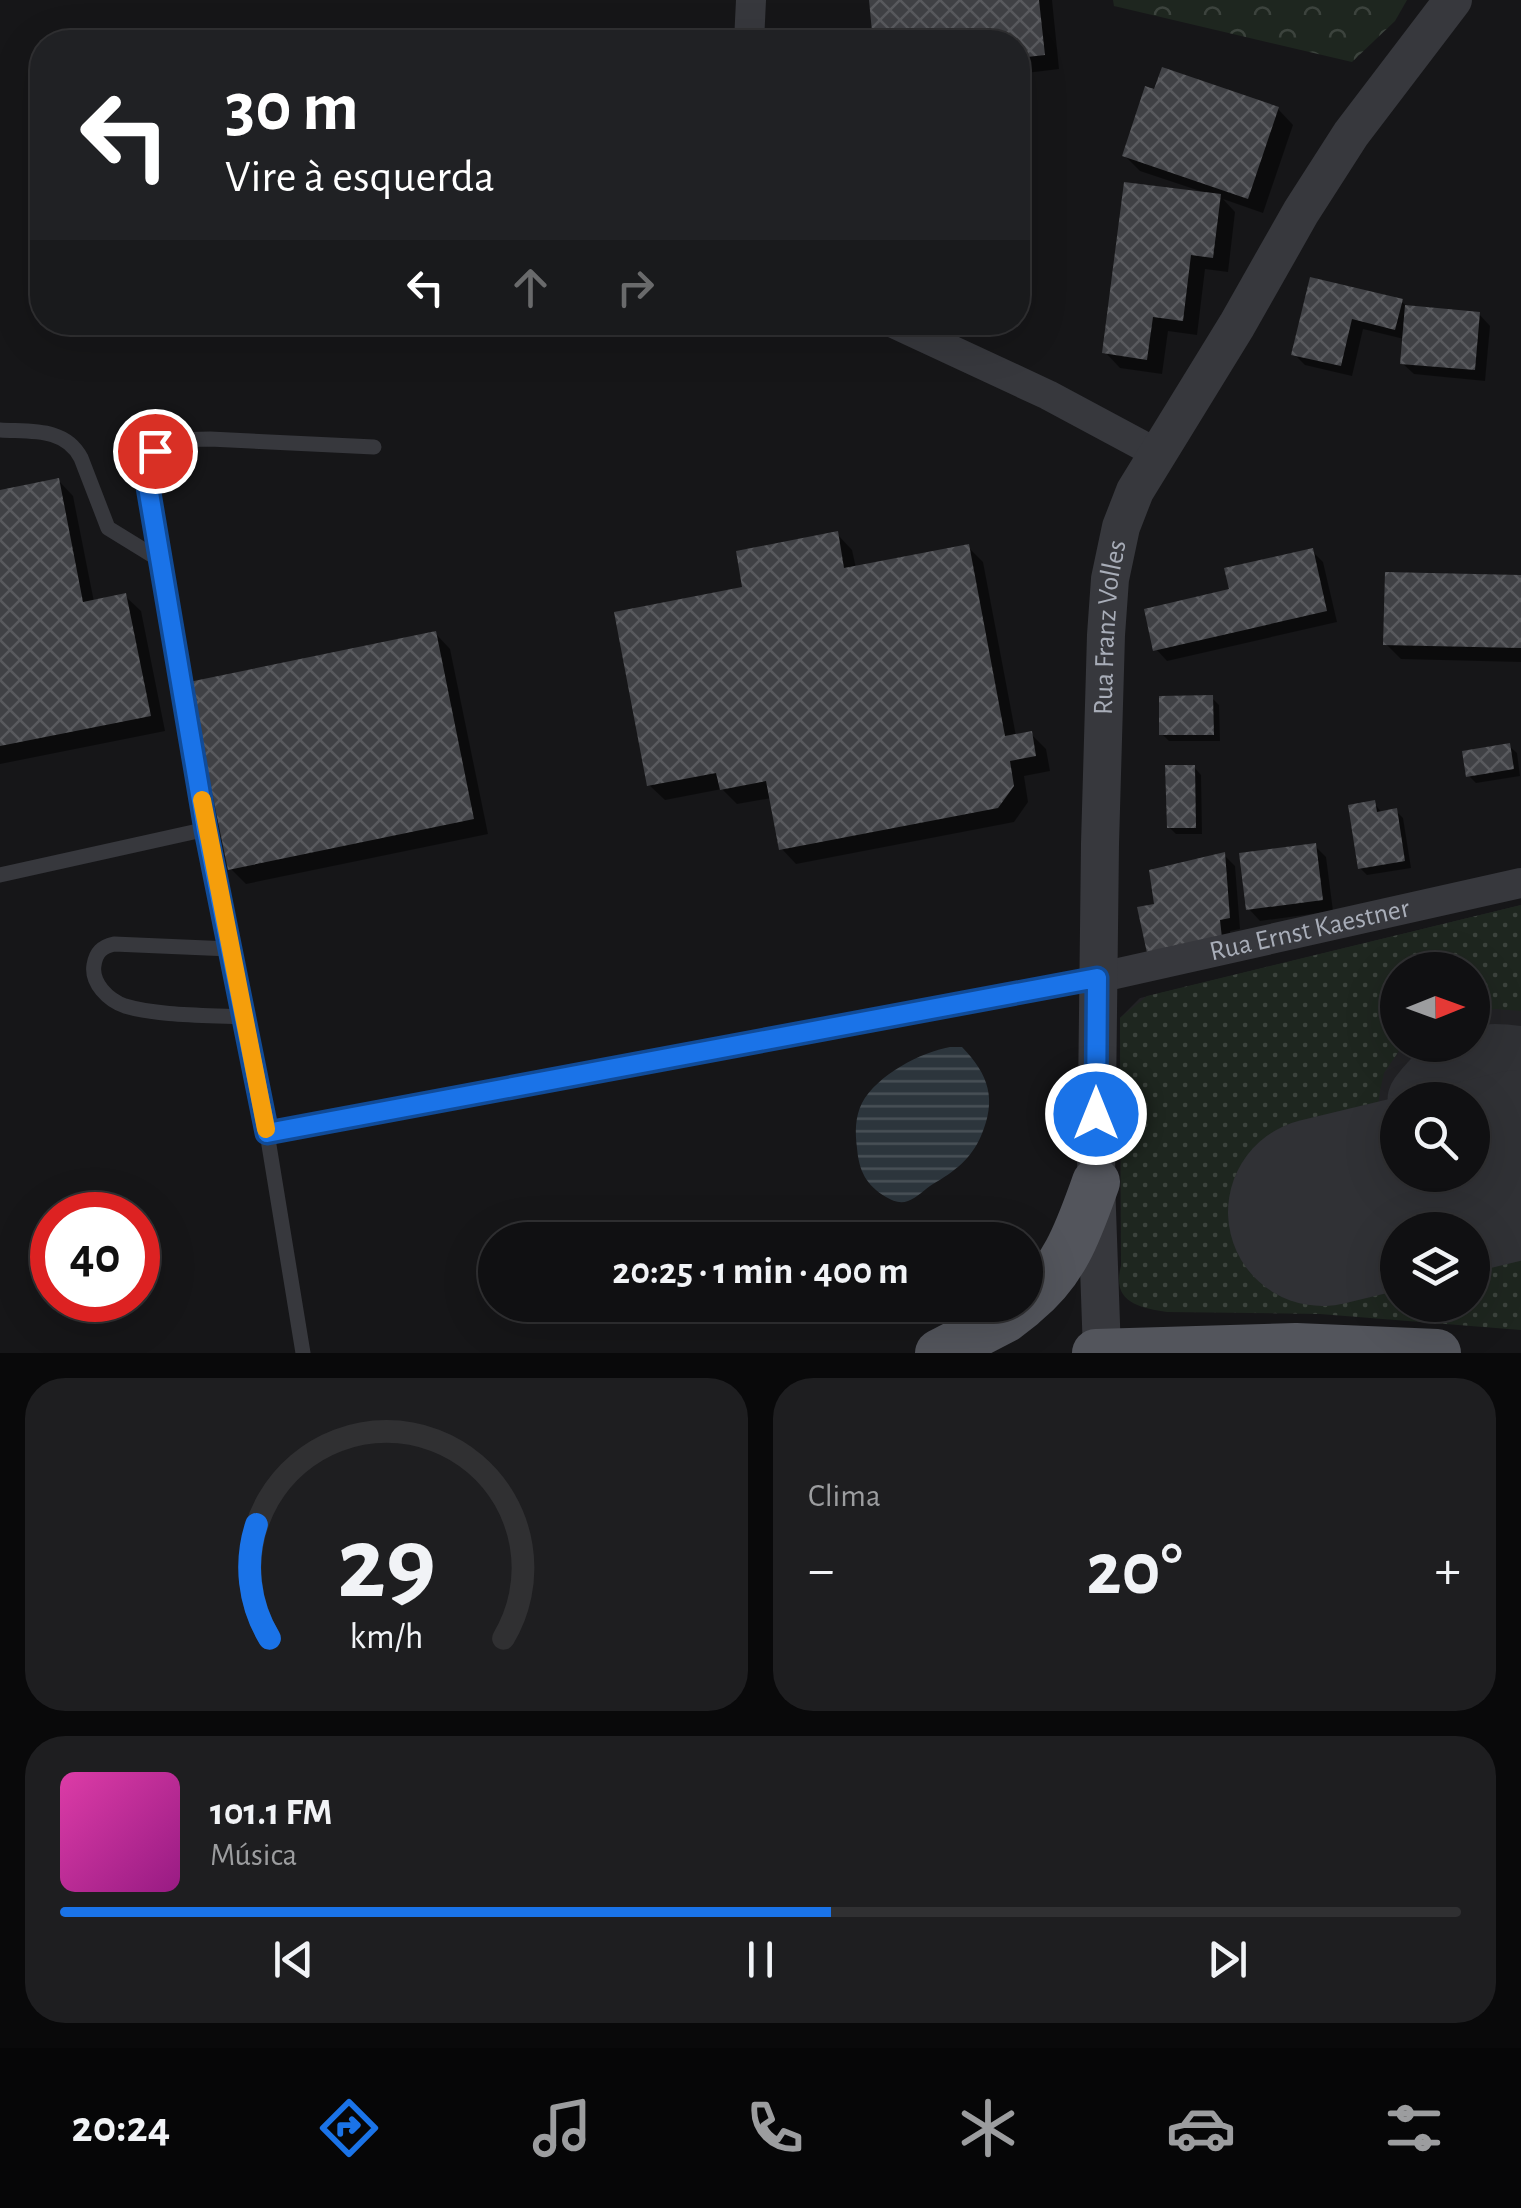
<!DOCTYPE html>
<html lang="pt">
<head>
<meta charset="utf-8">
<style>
  :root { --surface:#101012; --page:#1e1e20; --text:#f1f3f6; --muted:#9c9d9f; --line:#303032; --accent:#1a73e8 }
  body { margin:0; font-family:"Alegreya Sans",sans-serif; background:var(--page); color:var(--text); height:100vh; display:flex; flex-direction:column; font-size:38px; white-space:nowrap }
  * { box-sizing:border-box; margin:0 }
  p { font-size:32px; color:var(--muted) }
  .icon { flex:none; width:55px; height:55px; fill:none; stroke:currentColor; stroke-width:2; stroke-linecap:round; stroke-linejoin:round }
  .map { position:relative; height:1353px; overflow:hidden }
  .panel { display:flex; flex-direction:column; gap:25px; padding:25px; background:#09090a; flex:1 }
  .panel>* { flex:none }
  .top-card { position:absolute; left:30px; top:30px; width:1000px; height:305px; border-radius:40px; box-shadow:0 10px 40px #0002,0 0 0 2px var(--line); background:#202124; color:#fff; overflow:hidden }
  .needle { width:65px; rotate:89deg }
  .controls { position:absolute; left:1380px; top:952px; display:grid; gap:20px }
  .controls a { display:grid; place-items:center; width:110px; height:110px; border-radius:50%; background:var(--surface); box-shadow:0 10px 40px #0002,0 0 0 2px var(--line); font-size:50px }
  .speed { position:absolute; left:30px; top:1192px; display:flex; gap:20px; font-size:50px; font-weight:700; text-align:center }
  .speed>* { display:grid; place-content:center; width:130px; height:130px; border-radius:50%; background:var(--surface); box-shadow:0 10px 40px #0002,0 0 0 2px var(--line); line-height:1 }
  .speed .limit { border:15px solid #d22; background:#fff; color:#111 }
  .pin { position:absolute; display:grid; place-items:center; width:85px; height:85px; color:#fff; margin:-42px; border:5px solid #fff; border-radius:50%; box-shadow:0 2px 10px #0007 }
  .me { position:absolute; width:110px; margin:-55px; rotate:0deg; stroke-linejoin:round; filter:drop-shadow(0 0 8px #0008) }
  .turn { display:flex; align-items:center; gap:35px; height:210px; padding:0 30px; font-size:45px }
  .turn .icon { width:130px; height:130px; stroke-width:2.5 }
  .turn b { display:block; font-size:70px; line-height:85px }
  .lanes { display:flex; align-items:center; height:95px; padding:0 30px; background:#0003; justify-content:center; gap:50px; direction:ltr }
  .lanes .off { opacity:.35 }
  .big { font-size:75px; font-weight:700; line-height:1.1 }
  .panel .card { flex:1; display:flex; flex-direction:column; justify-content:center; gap:15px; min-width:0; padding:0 35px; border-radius:40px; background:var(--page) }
  .panel .dial { align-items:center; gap:0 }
  .dial svg { height:260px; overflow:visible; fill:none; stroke:var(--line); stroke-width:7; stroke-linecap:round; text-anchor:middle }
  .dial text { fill:var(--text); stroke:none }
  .song { display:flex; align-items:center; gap:30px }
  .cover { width:120px; height:120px; border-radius:15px; background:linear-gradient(135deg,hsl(320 70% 55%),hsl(310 70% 35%)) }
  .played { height:10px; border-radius:5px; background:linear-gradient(90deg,var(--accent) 55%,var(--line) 55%) }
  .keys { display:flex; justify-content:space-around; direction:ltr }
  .heat { display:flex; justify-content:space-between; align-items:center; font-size:55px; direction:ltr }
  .panel .tiles { flex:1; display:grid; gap:25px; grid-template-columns:1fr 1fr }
  .card:last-child { grid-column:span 2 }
  .trip { position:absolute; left:478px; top:1222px; width:565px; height:100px; border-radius:50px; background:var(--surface); box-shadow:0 10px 40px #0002,0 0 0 2px var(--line); font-weight:700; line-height:100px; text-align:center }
  .tabs { display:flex; height:160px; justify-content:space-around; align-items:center; background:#060607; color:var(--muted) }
  .tabs .icon { width:70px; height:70px }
  .tabs .active { color:var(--accent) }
  .tabs b { font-size:45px; color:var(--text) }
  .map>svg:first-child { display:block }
  .built { fill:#222225; fill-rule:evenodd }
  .grass { fill:url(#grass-dots) }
  .forest { fill:url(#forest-crowns) }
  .water { fill:url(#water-rules) }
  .shadow { fill:#0007 }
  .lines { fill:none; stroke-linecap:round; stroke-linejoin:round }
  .taxiway { stroke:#303135; stroke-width:75 }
  .runway { stroke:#303135; stroke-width:188 }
  .building { fill:url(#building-cross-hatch) }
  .service { stroke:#37383d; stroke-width:15 }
  .minor { stroke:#37383d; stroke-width:30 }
  .tertiary { stroke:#37383d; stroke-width:38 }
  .primary { stroke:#53555c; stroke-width:48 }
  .route-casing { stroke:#114b97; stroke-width:25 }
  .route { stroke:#1a73e8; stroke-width:18 }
  .slow { stroke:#f59e0b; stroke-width:18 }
  .labels { text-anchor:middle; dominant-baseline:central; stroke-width:10; stroke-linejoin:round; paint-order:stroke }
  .street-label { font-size:28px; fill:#a8adb8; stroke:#111113 }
</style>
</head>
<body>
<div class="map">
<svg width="1521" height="1353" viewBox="0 0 1521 1353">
  <defs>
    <pattern id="grass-dots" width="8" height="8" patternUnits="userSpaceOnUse" patternTransform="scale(2.5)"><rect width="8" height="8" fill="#1e261f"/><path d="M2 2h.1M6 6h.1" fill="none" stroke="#3c433d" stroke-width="1.8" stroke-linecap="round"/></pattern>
    <pattern id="forest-crowns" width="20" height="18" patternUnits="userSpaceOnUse" patternTransform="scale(2.5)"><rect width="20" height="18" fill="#1e261f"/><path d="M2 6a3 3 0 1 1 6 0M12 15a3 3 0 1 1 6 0" fill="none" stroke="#3c433d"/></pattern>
    <pattern id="water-rules" width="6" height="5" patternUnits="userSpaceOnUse" patternTransform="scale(2.5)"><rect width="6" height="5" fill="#2c353c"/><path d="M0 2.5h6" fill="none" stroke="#485056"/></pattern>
    <pattern id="building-cross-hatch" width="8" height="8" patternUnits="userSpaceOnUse" patternTransform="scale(2.5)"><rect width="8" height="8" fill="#404145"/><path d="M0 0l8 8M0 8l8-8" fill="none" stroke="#595a5e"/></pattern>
  </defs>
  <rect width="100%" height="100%" fill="#161618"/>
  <path class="built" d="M 1521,905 L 1521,1297 L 1473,1294 L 1472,1230 L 1398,1230 L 1397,1290 L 1121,1267 L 1120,1018 L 1140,998 ZM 1398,970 L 1472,970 L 1472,1045 L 1398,1045 ZM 1398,1100 L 1472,1100 L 1472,1175 L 1398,1175 Z"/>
  <path class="grass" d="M 1521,905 L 1521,1011 L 1496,1009 L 1473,1012 L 1472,970 L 1398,970 L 1398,1045 L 1403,1045 L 1384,1073 L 1380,1091 L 1375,1132 L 1365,1138 L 1293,1155 L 1322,1273 L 1397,1255 L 1398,1305 L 1472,1305 L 1473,1238 L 1521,1226 L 1521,1330 L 1320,1314 L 1167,1312 C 1139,1308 1111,1302 1121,1266 L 1120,1018 L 1147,996 Z"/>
  <path class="forest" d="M 1113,0 L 1407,0 L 1395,21 L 1352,62 L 1114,6 Z"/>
  <path class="water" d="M 950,1047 L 962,1047 C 989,1075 997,1099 981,1136 C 971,1159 954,1172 933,1184 C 925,1189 917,1198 908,1201 C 900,1204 893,1201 886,1197 C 866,1185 859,1171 857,1148 C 855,1132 855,1117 862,1103 C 877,1075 921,1052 950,1047 Z"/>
  <path class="shadow" d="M 882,0 L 1052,0 L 1059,69 L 1018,74 L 1018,42 L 876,42 L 871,1 Z
    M 1278,109 L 1293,125 L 1263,213 L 1223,199 L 1235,212 L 1228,272 L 1205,269 L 1197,335 L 1168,331 L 1162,374 L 1120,368 L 1105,352 L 1200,191 L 1140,171 L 1124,155 Z
    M 1312,280 L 1401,301 L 1408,308 L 1479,314 L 1490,326 L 1485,381 L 1414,374 L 1402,363 L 1404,339 L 1363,329 L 1352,376 L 1305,365 L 1294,354 Z
    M 58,480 L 73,496 L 94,602 L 125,596 L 141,611 L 165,731 L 0,764 L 0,492 Z
    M 837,534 L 852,550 L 856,568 L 968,547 L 983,562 L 1016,736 L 1031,734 L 1046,749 L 1050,771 L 1024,776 L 1028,802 L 1014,822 L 796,864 L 781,848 L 772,798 L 737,804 L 722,789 L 665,800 L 649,785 L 745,589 Z
    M 1312,551 L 1323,562 L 1337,622 L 1167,661 L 1156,649 L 1232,591 Z
    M 1521,578 L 1521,662 L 1401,659 L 1386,644 Z
    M 435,633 L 450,649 L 488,834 L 246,884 L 230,868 Z
    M 1212,698 L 1219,705 L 1220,741 L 1169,741 L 1162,734 Z
    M 1509,746 L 1517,753 L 1520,776 L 1476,783 L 1469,776 Z
    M 1194,767 L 1201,775 L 1202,834 L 1176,834 L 1169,827 Z
    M 1374,803 L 1382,813 L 1396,811 L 1403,818 L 1411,868 L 1367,875 L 1360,868 Z
    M 1315,846 L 1326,857 L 1333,911 L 1260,921 L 1249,909 Z
    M 1224,855 L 1235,866 L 1240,929 L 1230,931 L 1232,949 L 1157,906 Z"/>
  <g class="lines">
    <path class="taxiway" d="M 1425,1100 C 1451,1065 1478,1056 1521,1064
      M 1387,1197 L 1398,1164"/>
    <path class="runway" d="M 1322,1212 L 1521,1164"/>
  </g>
  <path class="building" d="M 869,0 L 1039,0 L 1045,55 L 1018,58 L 1018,42 L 873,42 Z
    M 1162,67 L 1279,107 L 1248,199 L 1122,156 L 1145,86 L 1154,89 Z
    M 1124,182 L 1221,194 L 1213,258 L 1191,255 L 1183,321 L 1153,317 L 1147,360 L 1102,353 Z
    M 1310,277 L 1403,299 L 1395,330 L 1352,319 L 1341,366 L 1291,355 Z
    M 1405,305 L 1480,312 L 1475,370 L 1400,364 Z
    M 59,478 L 83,602 L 126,593 L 151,716 L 0,746 L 0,490 Z
    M 838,531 L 844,568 L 969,544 L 1005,736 L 1032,731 L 1036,756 L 1010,761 L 1014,786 L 998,808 L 779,850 L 766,781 L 720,790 L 716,773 L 647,786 L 614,612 L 742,587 L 736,551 Z
    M 1313,548 L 1327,611 L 1153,651 L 1144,609 L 1229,589 L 1224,568 Z
    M 1385,572 L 1521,575 L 1521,648 L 1383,645 Z
    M 436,631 L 474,819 L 228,870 L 189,682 Z
    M 1213,695 L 1214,735 L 1159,735 L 1159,696 Z
    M 1510,743 L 1514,769 L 1466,777 L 1462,751 Z
    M 1165,765 L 1195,765 L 1196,828 L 1167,828 Z
    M 1375,800 L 1377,812 L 1397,808 L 1405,861 L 1358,869 L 1348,805 Z
    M 1316,843 L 1323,900 L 1246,910 L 1239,853 Z
    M 1225,852 L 1230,918 L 1220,920 L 1222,938 L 1147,953 L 1137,907 L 1154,904 L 1149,870 Z"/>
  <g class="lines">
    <path class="service" d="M 0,430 C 30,432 65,427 81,458 L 108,528 L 160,560
      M 0,875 L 207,829
      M 230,949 L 114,944 C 102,947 96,952 94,965 C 91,983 108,1000 125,1006 C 158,1016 209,1015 244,1017
      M 267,1133 L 1097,978
      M 303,1353 L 267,1133 L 207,829 L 147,481 L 155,451 L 169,440 L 210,439 L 374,447"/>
    <g class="minor">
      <path d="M 749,42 L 751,0"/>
      <path d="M 891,322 L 1048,395 L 1158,454"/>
      <path id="s1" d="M 1097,978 L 1521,883"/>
    </g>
    <path class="tertiary" id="s2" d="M 1102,1352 L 1096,1182 L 1100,844 L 1106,635 L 1110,579 L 1121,527 L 1135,491 L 1237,325 L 1301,212 L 1351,134 L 1453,0"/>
    <path class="primary" d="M 1025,1303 C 1066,1270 1079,1229 1096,1182
      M 939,1353 L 1005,1319 L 1023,1305
      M 1096,1353 L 1296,1347 L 1437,1353"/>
  </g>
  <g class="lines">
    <defs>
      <path id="route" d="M 155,451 L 147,481 L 206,830 L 267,1133 L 1097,978 L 1096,1114"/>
    </defs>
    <use href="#route" class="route-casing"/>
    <use href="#route" class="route"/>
    <path class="slow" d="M 202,800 L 266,1129"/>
  </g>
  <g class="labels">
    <g class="street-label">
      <text stroke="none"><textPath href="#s2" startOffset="725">Rua Franz Volles</textPath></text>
      <text stroke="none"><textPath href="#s1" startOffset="218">Rua Ernst Kaestner</textPath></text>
    </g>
  </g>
</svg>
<div class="controls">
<a><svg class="needle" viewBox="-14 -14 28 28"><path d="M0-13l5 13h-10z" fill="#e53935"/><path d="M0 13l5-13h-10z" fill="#9c9d9f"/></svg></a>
<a><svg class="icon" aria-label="search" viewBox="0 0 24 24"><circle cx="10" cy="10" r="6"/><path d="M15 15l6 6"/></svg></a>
<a><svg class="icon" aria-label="layers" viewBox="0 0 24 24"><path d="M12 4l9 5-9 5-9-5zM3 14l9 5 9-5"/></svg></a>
</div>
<div class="speed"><div class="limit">40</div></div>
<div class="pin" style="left:155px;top:451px;background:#d93025"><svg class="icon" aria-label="arrive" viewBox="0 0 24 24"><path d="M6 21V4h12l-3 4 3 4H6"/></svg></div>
<svg class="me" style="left:1096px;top:1114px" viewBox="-20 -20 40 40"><circle r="17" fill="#1a73e8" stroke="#fff" stroke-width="3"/><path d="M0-11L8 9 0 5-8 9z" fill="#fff"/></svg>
<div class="trip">20:25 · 1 min · 400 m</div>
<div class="top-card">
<div class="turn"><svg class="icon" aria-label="left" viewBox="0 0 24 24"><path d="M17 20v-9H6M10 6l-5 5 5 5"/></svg><div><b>30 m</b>Vire à esquerda</div></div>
<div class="lanes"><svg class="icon" aria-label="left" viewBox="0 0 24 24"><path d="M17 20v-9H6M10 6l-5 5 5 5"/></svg><svg class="icon off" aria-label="ahead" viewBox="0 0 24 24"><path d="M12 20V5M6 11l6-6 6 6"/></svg><svg class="icon off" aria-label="right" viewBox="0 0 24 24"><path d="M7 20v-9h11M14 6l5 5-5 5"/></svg></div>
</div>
</div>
<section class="panel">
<div class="tiles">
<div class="card dial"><svg viewBox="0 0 100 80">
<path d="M14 69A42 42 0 1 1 86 69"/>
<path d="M14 69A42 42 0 0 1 10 34" stroke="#1a73e8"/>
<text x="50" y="56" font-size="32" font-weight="700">29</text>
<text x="50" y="72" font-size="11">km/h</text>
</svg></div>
<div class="card"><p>Clima</p>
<div class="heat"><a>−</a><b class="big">20°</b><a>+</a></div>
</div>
<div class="card">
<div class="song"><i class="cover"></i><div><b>101.1 FM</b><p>Música</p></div></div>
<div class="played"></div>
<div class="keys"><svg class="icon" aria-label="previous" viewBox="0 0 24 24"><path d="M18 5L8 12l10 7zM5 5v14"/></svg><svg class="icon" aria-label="pause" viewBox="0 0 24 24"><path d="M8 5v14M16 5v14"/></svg><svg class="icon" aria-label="next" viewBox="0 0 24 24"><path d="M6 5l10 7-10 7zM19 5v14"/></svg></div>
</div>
</div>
</section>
<nav class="tabs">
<b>20:24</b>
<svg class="icon active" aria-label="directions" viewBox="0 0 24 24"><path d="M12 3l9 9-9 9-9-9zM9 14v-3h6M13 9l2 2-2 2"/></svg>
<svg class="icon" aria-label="music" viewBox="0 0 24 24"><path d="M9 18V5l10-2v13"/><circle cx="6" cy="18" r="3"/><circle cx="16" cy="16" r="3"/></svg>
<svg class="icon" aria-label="phone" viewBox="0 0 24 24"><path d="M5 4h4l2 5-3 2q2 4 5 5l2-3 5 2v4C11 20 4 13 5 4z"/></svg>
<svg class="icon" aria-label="climate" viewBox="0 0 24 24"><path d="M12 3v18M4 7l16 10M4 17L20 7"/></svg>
<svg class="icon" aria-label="car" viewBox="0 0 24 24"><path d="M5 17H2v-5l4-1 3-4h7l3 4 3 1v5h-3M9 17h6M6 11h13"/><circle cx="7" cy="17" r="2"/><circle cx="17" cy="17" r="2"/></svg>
<svg class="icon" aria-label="filters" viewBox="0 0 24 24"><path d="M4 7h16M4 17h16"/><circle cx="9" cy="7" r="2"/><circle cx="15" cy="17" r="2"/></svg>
</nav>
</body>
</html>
